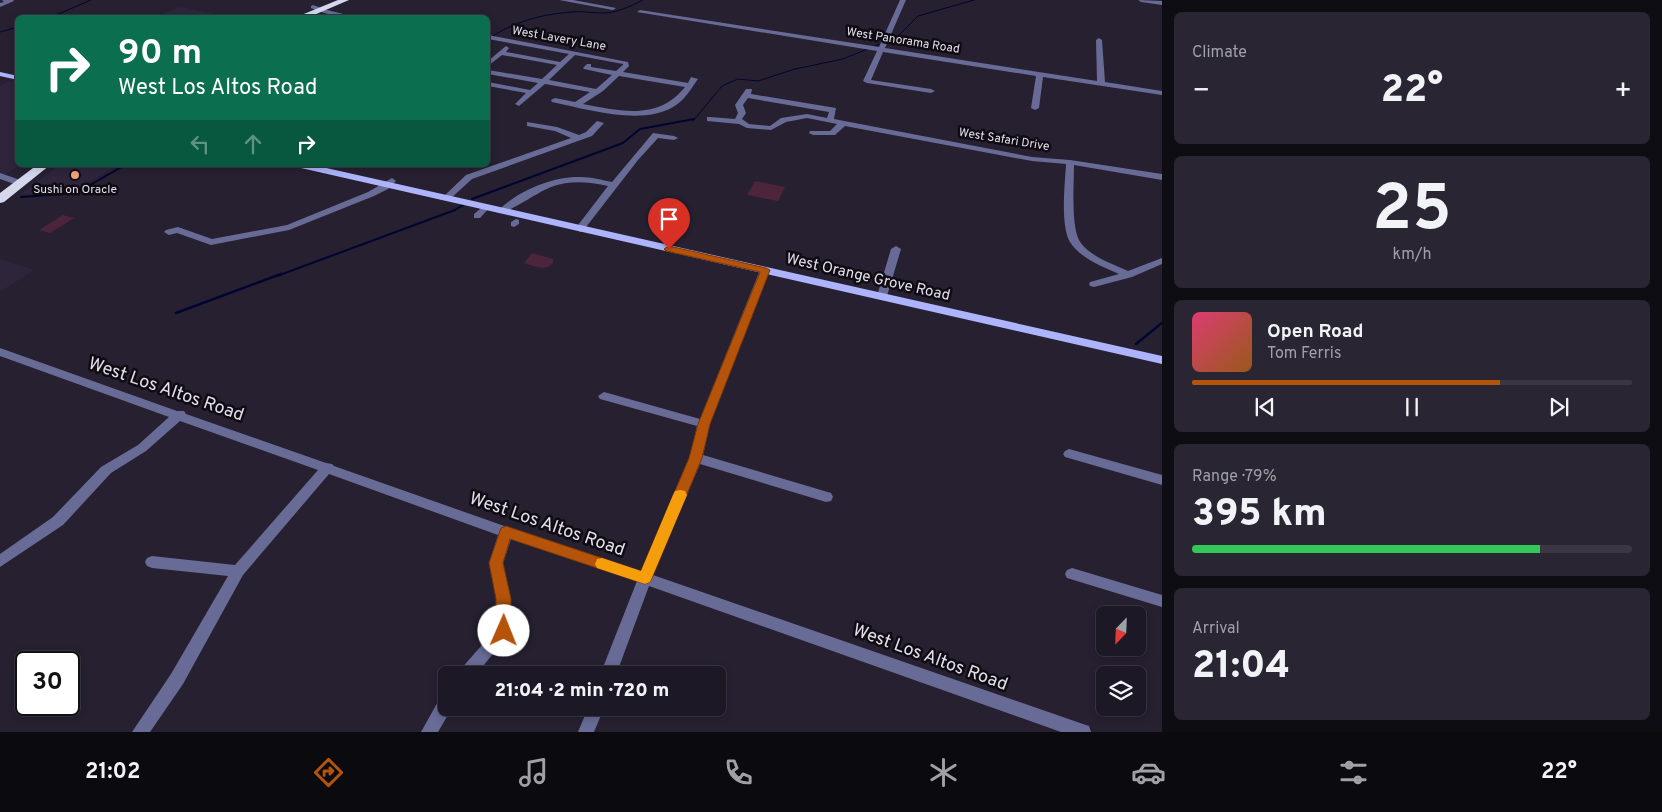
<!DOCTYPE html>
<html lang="en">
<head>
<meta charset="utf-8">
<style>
  :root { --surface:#1c1825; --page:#292532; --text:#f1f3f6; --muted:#a0a0a7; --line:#3a3742; --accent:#b45309 }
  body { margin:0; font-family:Overpass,sans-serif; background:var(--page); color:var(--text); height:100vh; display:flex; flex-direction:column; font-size:19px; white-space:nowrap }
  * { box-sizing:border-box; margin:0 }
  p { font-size:16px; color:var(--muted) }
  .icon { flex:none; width:28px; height:28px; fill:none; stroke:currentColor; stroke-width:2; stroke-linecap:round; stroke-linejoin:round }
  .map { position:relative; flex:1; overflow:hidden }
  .drawer { display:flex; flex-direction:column; gap:12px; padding:12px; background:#0f0d14; width:500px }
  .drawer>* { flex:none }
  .banner { position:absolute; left:15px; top:15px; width:475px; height:152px; border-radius:8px; box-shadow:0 2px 8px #0003,0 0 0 1px var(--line); background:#0b6e4f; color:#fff; overflow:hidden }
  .needle { width:32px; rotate:203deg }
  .buttons { position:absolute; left:1096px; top:606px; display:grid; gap:10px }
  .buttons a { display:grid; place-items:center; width:50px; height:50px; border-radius:8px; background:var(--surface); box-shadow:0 2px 8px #0003,0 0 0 1px var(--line); font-size:25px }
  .speed { position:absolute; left:15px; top:651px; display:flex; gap:10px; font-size:25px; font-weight:700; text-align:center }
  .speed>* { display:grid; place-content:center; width:65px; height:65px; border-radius:50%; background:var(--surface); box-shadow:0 2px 8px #0003,0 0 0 1px var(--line); line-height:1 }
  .speed .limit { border:2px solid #111; border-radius:8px; background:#fff; color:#111 }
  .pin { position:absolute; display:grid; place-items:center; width:42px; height:42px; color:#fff; margin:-51px -21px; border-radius:50% 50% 50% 0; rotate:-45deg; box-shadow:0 0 5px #0007 }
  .pin .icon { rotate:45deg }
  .me { position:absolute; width:55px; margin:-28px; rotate:1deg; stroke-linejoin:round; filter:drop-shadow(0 0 4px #0008) }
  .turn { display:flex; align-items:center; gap:18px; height:105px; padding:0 20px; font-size:22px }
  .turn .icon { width:65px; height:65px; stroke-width:2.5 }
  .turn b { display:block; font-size:35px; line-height:42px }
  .lanes { display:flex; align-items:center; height:48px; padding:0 20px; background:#0003; justify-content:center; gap:25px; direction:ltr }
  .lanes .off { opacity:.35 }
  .big { font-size:38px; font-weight:800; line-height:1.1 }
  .drawer .tile { flex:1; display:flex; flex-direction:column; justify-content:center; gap:8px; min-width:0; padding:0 18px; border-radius:8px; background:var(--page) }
  .drawer .dial { align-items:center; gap:0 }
  .dial b { font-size:65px; line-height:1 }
  .song { display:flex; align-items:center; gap:15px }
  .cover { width:60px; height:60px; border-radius:8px; background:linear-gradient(135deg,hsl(340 70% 55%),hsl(30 70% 35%)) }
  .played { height:5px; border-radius:2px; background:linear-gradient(90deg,var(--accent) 70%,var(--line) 70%) }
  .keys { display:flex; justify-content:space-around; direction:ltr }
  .heat { display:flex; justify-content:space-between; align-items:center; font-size:28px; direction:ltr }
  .charge { height:8px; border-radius:4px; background:linear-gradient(90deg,#34c759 79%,var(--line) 0) }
  .trip { position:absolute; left:438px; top:666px; width:288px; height:50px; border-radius:8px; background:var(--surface); box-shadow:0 2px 8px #0003,0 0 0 1px var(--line); font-weight:800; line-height:50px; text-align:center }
  .tabs { display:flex; height:80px; justify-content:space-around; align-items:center; background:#0b0a0f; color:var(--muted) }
  .tabs .icon { width:35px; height:35px }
  .tabs .selected { color:var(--accent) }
  .tabs b { font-size:22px; color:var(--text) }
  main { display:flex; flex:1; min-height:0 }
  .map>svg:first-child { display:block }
  .built { fill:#2e253c }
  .green { fill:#4c253d }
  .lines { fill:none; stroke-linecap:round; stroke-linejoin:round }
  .stream-far2 { stroke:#000530; stroke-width:1 }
  .stream-far1 { stroke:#000530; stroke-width:2 }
  .stream { stroke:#000530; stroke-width:2.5 }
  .minor { fill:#676b96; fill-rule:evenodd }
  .major { fill:#aeb4fc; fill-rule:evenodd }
  .highway { fill:#d5d8ed; fill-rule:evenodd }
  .route { fill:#b45309; stroke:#753606 }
  .slow { fill:#f59e0b }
  .poi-dot { fill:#f0a279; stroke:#0e0b13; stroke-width:2 }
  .labels { text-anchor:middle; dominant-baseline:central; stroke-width:5; stroke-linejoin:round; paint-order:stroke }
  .far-street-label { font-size:12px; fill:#e3dfeb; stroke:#0e0b13 }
  .far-poi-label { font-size:12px; fill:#e3dfeb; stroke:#0e0b13 }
  .street-label { font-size:15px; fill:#e3dfeb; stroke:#0e0b13 }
  .near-street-label { font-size:18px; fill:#e3dfeb; stroke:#0e0b13 }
</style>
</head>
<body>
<main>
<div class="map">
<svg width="1162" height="732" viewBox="0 0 1162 732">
  <rect width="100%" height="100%" fill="#262031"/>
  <path class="built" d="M 178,7 L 234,17 L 156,17 Z
    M 9,81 L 17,83 L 18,165 L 19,165 L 5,175 L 0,175 L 0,86 Z
    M 60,165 L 119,165 L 74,190 L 44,194 L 21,194 Z
    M 0,259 L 34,270 L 0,292 Z"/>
  <path class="green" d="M 755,181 L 785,187 L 778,201 L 747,195 Z
    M 63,215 L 74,218 L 50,233 L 39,230 Z
    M 532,253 L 553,259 L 553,263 C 545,272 534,266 524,263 Z"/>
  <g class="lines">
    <path class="stream-far2" d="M 49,18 L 91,0
      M 0,32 L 18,27
      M 488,39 C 513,22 542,14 572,12 C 583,11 592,13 603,13 C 617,13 631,6 643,0
      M 693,121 L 722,86 L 738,79 L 758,81 L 795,69 L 843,59 L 897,37 L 918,16 L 974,0"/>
    <path class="stream-far1" d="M 21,197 L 63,194 L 83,189 L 125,165
      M 472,199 L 623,143 L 640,129 L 694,119
      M 277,276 L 455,210 L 463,205"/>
    <path class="stream" d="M 176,313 L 281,274
      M 1136,344 L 1162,323"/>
    <path class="minor" d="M 2,0 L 13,0 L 14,1 L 0,7 L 0,3 L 4,2 Z
      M 559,0 L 573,0 L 616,8 L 613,10 Z
      M 900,0 L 906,0 L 885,48 L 1097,81 L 1096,40 L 1099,38 L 1102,40 L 1105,82 L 1162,91 L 1162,95 L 1043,77 L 1039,108 L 1035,110 L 1031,108 L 1036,76 L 883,52 L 871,80 L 931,89 L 935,91 L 931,93 L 867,83 L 863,81 L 877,51 L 637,12 L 640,10 L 879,47 Z
      M 1138,0 L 1162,1 L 1162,5 L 1141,2 Z
      M 313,5 L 327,10 L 360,18 C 342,18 327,15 311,8 L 311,6 Z
      M 488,35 L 628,62 L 629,66 L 623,72 L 688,83 L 691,77 L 698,79 C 691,89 684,101 673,107 C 641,126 586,109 552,102 L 551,100 L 555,98 L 575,102 L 590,92 L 545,84 L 519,106 L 515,104 L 526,93 L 488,86 L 488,82 L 530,90 L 538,83 L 488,74 L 488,70 L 542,79 L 557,65 L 502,55 L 488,66 L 488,61 L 506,46 L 509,48 L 506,52 L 560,62 L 569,54 L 488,39 ZM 575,55 L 623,64 L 623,65 L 616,71 L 591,67 L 591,64 L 587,64 L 583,68 L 584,69 L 612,75 L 596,89 L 549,80 ZM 619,76 L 685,87 C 658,121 620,111 583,104 L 603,91 Z
      M 746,89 L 752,89 L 751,94 L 836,108 L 834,119 L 1032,157 L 1070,160 L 1162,174 L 1162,180 L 1074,165 C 1074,183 1071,225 1079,240 C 1088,256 1113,264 1128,271 L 1162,258 L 1162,264 L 1132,277 L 1094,287 L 1090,286 L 1089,284 L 1090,282 L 1119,274 C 1103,267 1080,258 1070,242 C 1060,225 1065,184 1066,164 L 1032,161 L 845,126 L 835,135 L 813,135 L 809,133 L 810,131 L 830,131 L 837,124 L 807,118 L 786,122 L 771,130 L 747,128 L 739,124 L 707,121 L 707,117 L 710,117 L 735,119 L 738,113 L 735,105 ZM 748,98 L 829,112 L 827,118 L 807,114 L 781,118 L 770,126 L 749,124 L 742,119 L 746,113 L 743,105 Z
      M 597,121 L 604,123 L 592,136 L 472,179 L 449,200 L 443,200 L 442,198 L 466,175 L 571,138 L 555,131 L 527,126 L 527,122 L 557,127 L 579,135 L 586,132 Z
      M 653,133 L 674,136 L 678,138 L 674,140 L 658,138 L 638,160 L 583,231 L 580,232 L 575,229 L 608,186 C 588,182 571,180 551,187 C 540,191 506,214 500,213 L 498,211 C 517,191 553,176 581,177 C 591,177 602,180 612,182 Z
      M 0,173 L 23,181 L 24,183 L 20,186 L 0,179 Z
      M 392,178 L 396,181 L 388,189 L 374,196 L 289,230 L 211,245 L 177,233 L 169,235 L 164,232 L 166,230 L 178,227 L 212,239 L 287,225 L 368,192 Z
      M 486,204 L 490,207 L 480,218 L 474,218 L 474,214 Z
      M 516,219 L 519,220 L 519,224 L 514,227 L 511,226 L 511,222 Z
      M 896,246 L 901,249 L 887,296 L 882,299 L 878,298 L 877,296 L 891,249 Z
      M 765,267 L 770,270 L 710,424 L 703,455 L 831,493 L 833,497 L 831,501 L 826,502 L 700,464 L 653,575 L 1083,724 L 1089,726 L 1091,732 L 1061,732 L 649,586 L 616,675 L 600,675 L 637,581 L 511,539 L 503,563 L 511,599 L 511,631 L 476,675 L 458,675 L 460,670 L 496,629 L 497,599 L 489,563 L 498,535 L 329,474 L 243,575 L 183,684 L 150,732 L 132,732 L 171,674 L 228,576 L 152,568 L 147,566 L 145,562 L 147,558 L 152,556 L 235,565 L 318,470 L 180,421 L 146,451 L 111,473 L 63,525 L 0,567 L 0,554 L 53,517 L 101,467 L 138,445 L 169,417 L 0,356 L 0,348 L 177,411 L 184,411 L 186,414 L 326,463 L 332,464 L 334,466 L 510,528 L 641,571 L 690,458 L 697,426 L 600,399 L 598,396 L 604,392 L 700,419 L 760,270 Z
      M 1069,449 L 1162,475 L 1162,485 L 1065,457 L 1063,454 L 1065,451 Z
      M 1072,568 L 1162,595 L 1162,607 L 1067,578 L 1065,574 L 1067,570 Z
      M 446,696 L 446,708 L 452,708 L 438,732 L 421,732 L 440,698 Z
      M 588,708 L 604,708 L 594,732 L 578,732 Z"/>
    <path class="major" d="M 0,72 L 18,76 L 18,80 L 0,76 Z
      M 296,165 L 313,165 L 1162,356 L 1162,364 L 301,168 Z"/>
    <path class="highway" d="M 338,0 L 349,0 L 307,18 L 294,18 Z
      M 37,165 L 50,165 L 4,202 L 0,203 L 0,193 Z"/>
  </g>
  <path class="route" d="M 669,246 L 766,268 L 770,270 L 710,424 L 702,458 L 652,578 L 650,582 L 645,584 L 510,539 L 503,563 L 511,599 L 511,631 L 509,636 L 504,638 L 498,636 L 496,631 L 496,599 L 489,563 L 501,528 L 506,526 L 641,571 L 689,458 L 698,424 L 760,272 L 666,251 L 664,249 Z"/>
  <path class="slow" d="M 680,490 L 685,491 L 687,495 L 650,582 L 645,584 L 597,568 L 595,564 L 597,559 L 602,558 L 641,571 L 673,495 L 675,491 Z"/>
  <circle class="poi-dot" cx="75" cy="175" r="5"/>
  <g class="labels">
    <g class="far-street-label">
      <text transform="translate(559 39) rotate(10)">West Lavery Lane</text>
      <text transform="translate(903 41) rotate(9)">West Panorama Road</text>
      <text transform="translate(1004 140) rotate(9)">West Safari Drive</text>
    </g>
    <g class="far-poi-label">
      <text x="75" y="190">Sushi on Oracle</text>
    </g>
    <g class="street-label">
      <text transform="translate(868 278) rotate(13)">West Orange Grove Road</text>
    </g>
    <g class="near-street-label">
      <text transform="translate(166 390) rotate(19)">West Los Altos Road</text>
      <text transform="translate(547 525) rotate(19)">West Los Altos Road</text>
      <text transform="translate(930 658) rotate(20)">West Los Altos Road</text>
    </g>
  </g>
</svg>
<div class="buttons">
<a><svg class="needle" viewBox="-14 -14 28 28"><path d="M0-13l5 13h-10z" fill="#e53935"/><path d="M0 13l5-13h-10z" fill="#a0a0a7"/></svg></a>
<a><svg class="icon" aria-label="layers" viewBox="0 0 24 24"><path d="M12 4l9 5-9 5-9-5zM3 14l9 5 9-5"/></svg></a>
</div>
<div class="speed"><div class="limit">30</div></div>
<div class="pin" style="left:669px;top:249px;background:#d93025"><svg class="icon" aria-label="arrive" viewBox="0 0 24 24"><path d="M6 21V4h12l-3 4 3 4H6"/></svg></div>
<svg class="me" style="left:504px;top:631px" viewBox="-20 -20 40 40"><circle r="19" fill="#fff"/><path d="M0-13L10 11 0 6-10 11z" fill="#b45309"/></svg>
<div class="trip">21:04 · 2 min · 720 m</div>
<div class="banner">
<div class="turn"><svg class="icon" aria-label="right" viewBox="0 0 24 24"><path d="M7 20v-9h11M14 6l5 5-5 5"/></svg><div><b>90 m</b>West Los Altos Road</div></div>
<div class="lanes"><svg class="icon off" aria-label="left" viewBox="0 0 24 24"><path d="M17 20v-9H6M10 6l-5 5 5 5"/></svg><svg class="icon off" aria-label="ahead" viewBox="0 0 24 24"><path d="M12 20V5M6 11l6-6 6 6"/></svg><svg class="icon" aria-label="right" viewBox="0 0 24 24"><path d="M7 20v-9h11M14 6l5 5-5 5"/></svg></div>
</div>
</div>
<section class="drawer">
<div class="tile"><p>Climate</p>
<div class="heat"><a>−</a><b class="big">22°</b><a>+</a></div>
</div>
<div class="tile dial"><b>25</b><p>km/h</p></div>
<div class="tile">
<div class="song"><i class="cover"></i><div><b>Open Road</b><p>Tom Ferris</p></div></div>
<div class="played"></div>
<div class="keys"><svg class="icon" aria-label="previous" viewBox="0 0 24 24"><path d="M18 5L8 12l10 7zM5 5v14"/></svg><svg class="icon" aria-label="pause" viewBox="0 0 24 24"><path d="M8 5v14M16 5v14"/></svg><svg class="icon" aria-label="next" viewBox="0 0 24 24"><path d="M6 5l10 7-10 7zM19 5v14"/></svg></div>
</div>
<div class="tile"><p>Range · 79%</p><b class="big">395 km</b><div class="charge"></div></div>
<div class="tile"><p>Arrival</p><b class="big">21:04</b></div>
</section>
</main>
<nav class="tabs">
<b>21:02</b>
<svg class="icon selected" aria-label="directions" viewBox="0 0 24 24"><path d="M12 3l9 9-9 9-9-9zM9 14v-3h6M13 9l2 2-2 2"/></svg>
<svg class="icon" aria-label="music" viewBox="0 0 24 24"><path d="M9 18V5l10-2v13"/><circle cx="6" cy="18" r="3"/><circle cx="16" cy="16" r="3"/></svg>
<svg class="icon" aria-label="phone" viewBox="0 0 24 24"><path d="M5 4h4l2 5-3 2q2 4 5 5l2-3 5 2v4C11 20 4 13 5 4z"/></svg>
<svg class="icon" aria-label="climate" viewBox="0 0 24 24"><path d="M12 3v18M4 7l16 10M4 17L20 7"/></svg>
<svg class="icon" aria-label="car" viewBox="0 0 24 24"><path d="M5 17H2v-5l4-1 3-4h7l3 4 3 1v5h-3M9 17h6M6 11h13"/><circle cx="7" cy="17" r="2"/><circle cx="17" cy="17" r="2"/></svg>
<svg class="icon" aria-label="filters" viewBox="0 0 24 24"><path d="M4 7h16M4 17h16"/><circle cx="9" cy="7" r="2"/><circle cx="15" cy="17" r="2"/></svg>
<b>22°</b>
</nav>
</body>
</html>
